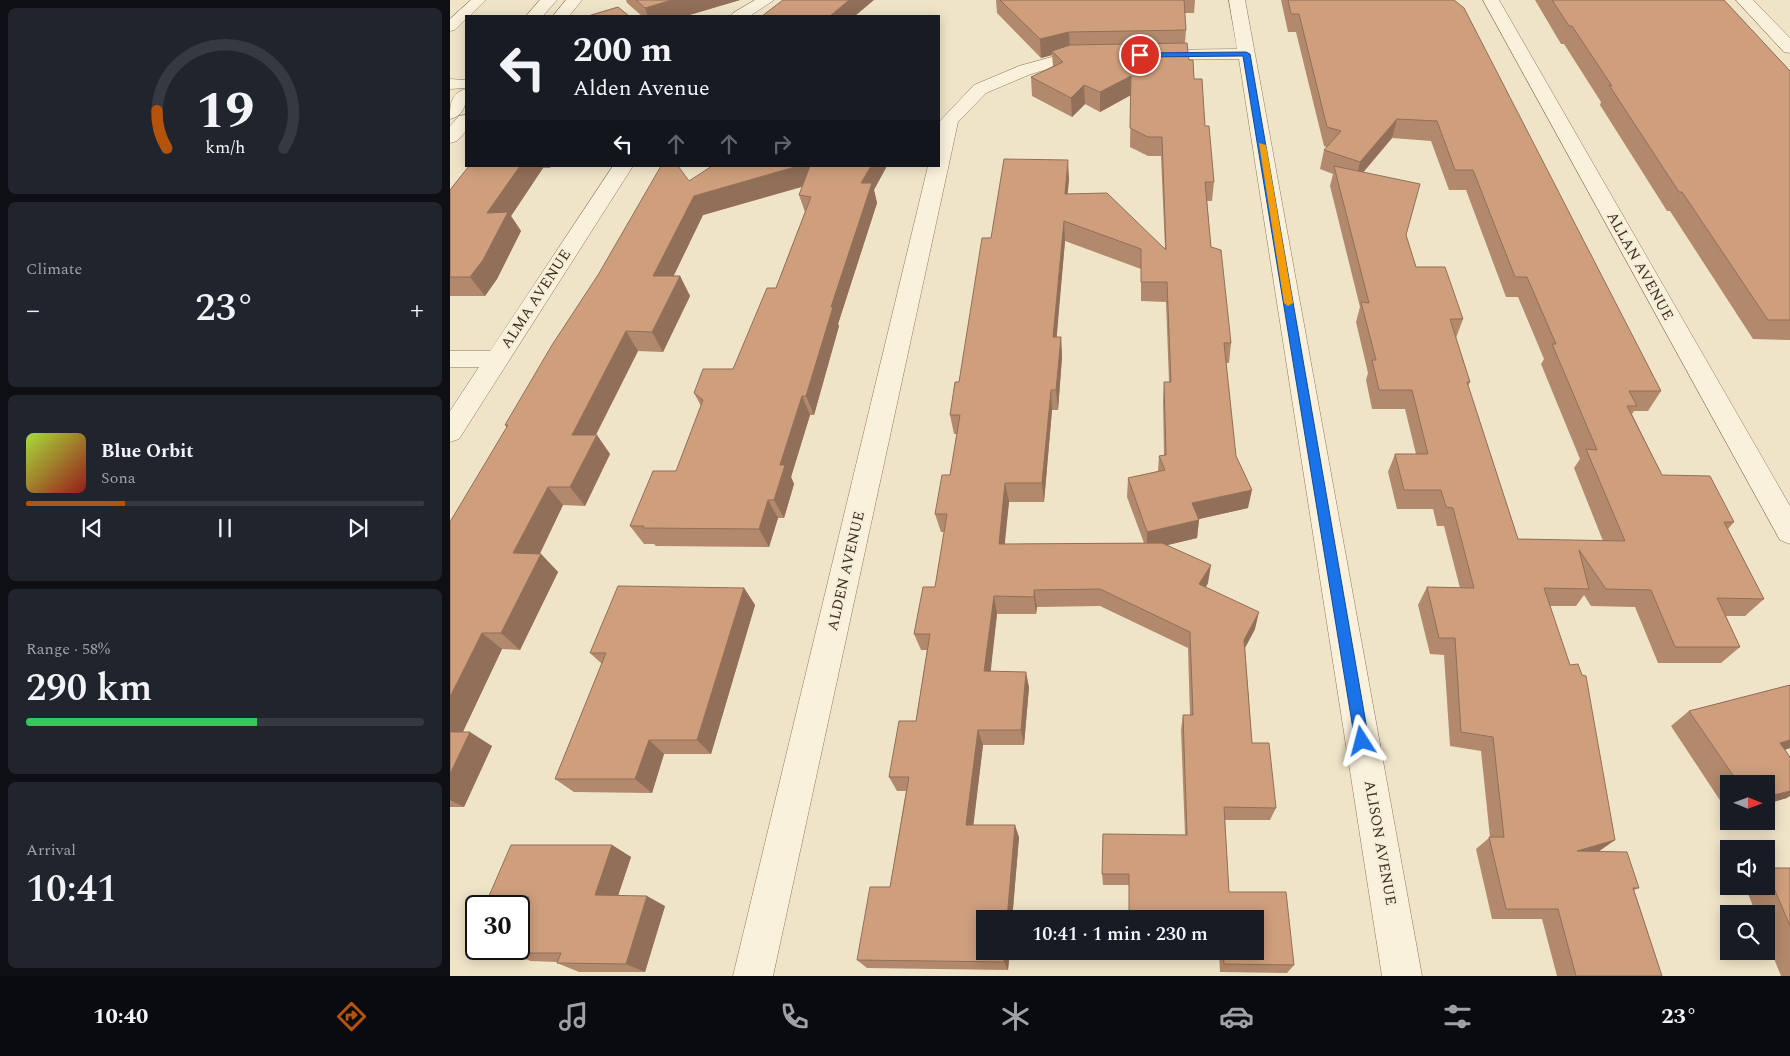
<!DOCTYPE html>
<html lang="en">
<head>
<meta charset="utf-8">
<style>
  :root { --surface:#171b24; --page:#20242c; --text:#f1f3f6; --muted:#9ea1a6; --line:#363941; --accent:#b45309 }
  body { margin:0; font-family:Spectral,serif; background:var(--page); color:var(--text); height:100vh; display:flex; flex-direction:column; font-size:19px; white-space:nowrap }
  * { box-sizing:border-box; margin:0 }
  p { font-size:16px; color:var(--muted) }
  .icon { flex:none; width:28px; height:28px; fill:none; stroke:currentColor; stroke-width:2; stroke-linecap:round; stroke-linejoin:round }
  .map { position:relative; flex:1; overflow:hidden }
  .side { display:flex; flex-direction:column; gap:8px; padding:8px; background:#0d0f14; width:450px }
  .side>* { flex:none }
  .banner { position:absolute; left:15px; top:15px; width:475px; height:152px; border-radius:0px; box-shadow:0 2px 12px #0003; background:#171b24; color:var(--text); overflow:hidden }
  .needle { width:32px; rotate:91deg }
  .fabs { position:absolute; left:1270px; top:775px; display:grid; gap:10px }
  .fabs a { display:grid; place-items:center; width:55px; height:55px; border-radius:0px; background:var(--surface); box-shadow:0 2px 12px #0003; font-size:25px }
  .speed { position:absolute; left:15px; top:895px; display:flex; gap:10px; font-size:25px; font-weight:700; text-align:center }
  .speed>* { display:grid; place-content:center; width:65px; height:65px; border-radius:50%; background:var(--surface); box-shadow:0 2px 12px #0003; line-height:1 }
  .speed .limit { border:2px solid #111; border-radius:8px; background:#fff; color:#111 }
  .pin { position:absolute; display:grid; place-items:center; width:42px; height:42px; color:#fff; margin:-21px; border:2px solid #fff; border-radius:50%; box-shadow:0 1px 5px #0007 }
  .me { position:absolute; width:55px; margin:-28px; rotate:351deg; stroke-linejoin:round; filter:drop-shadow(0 0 4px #0008) }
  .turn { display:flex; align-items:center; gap:18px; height:105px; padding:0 25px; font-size:22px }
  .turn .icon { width:65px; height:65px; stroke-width:2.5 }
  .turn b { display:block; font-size:35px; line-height:42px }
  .lanes { display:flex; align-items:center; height:48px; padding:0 25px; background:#0003; justify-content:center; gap:25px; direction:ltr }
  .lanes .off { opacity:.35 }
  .big { font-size:38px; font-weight:600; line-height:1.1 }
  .side .tile { flex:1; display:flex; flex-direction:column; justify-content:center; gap:8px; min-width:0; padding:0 18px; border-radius:8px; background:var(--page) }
  .side .dial { align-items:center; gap:0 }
  .dial svg { height:130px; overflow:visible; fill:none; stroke:var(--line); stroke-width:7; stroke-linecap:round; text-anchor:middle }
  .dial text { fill:var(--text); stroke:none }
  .song { display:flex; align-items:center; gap:15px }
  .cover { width:60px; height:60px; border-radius:8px; background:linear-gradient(135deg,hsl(80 70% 55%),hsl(0 70% 35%)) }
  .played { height:5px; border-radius:2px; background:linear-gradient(90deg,var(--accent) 25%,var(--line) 25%) }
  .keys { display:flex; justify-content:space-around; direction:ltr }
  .heat { display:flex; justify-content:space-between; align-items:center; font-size:28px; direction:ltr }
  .charge { height:8px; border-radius:4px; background:linear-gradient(90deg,#34c759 58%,var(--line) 0) }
  .trip { position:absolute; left:526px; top:910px; width:288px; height:50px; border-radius:0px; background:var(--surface); box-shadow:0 2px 12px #0003; font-weight:600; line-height:50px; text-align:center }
  .dock { display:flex; height:80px; justify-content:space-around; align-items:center; background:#090b0e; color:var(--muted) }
  .dock .icon { width:35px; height:35px }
  .dock .current { color:var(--accent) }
  .dock b { font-size:22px; color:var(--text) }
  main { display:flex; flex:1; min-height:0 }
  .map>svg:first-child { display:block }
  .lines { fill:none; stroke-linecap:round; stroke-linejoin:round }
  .service-casing { stroke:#8d765c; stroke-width:1 }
  .minor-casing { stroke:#8d765c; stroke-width:1 }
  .tertiary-casing { stroke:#8d765c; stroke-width:1 }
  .service { fill:#faf1dc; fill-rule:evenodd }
  .minor { fill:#faf1dc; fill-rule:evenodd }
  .tertiary { fill:#faf1dc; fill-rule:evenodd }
  .wall { fill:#b2896c; fill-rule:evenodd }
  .shaded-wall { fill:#916f58 }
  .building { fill:#cf9f7d; stroke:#916f58 }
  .route { fill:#1a73e8; stroke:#114b97 }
  .slow { fill:#f59e0b }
  .labels { text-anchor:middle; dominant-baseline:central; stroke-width:5; stroke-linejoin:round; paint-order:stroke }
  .street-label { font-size:15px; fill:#3d2e20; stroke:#f7eed8 }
</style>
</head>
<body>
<main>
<section class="side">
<div class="tile dial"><svg viewBox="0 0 100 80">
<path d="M14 69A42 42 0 1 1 86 69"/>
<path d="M14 69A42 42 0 0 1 8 46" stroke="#b45309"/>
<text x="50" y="56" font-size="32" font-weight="700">19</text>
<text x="50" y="72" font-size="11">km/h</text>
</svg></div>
<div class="tile"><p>Climate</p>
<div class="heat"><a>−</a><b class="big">23°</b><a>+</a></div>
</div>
<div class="tile">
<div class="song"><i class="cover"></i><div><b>Blue Orbit</b><p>Sona</p></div></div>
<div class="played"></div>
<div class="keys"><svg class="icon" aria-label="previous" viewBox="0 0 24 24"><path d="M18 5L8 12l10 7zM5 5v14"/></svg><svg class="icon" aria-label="pause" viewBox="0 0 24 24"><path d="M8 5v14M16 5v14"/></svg><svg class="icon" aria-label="next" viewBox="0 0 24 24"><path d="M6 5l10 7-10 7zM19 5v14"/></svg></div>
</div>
<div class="tile"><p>Range · 58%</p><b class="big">290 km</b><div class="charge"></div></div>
<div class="tile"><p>Arrival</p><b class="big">10:41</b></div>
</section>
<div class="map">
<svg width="1340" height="976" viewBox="0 0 1340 976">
  <rect width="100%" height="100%" fill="#f0e4c8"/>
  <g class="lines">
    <defs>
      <path id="service" d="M 21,0 L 36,0 L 20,16 L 16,16 L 16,19 L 5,30 L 0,31 L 0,19 Z
        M 0,79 L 16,80 L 16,88 L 0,89 Z"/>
      <path id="minor" d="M 305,0 L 324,0 L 300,16 L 281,16 L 283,13 Z
        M 779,0 L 795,0 L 805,54 L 972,976 L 932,976 L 789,59 L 701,60 L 695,59 L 693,55 L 695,51 L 701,50 L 787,49 Z
        M 1033,0 L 1049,0 L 1340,506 L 1340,544 L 1330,540 Z
        M 1286,0 L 1303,0 L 1340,38 L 1340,53 L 1334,52 Z
        M 620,52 L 646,53 L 648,57 L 646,61 L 621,62 L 581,74 L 536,93 L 508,122 L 323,976 L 283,976 L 478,166 L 489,166 L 490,121 L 524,85 L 569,66 Z
        M 163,166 L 183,166 L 9,439 L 0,442 L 0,411 L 29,367 L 0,367 L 0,351 L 40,351 Z"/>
      <path id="tertiary" d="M 90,0 L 107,0 L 93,16 L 76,16 Z
        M 116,0 L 132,0 L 119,16 L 103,16 Z
        M 16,89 C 17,102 15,116 0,119 C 0,106 0,93 16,89 Z
        M 16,115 L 16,131 L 7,141 L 0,143 L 0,126 L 9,116 Z"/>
    </defs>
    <use href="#service" class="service-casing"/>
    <use href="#minor" class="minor-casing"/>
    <use href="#tertiary" class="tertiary-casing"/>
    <use href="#service" class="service"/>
    <use href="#minor" class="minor"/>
    <use href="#tertiary" class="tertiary"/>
  </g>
  <path class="wall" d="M 176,0 L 290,0 L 236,16 L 192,16 L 177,3 Z
    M 546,0 L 745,0 L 744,13 L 735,13 L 736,30 L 735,43 L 755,126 L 764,182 L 762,201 L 757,201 L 761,247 L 781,343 L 779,363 L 776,363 L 786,456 L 798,508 L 749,519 L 747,538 L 717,545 L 758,583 L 756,587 L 805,629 L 795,648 L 802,743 L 826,808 L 820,820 L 775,820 L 779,892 L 844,965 L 837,973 L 770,972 L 769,951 L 805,951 L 678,885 L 653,885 L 652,874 L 735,835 L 731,730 L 733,715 L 740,715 L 738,648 L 650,606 L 587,607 L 586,614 L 547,614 L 540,671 L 579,687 L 574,745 L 533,745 L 523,825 L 569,837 L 558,970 L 417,968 L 407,960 L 440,887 L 456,791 L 447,791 L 439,777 L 466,721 L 477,650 L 471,650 L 464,634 L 485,587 L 494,532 L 491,532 L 485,514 L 500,475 L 507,434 L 504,434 L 500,415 L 509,382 L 541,238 L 619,179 L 617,194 L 715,248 L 711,156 L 698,156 L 680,147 L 681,95 L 650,112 L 635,104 L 622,117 L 582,96 L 581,77 L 603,66 L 602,55 L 591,58 L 547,13 ZM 615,241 L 691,269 L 691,301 L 716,302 L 719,382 L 714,382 L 713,401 L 714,455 L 709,456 L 708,471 L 678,478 L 677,497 L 694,543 L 554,544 L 559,502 L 594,502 L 602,410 L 608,410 L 612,357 L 611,337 L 606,337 Z
    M 831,0 L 1004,0 L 1211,391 L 1198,411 L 1184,411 L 1182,414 L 1212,475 L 1284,522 L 1278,529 L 1314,599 L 1295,616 L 1276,616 L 1290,647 L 1271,663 L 1208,663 L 1185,607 L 1141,606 L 1134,595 L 1126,606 L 1100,606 L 1165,840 L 1148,851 L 1189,888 L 1184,890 L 1212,976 L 1107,976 L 1092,919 L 1042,919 L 1026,849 L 1040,837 L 1031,751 L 1000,746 L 994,655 L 980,654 L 968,605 L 977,587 L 1010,588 L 994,526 L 987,526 L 983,509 L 947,509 L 938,472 L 945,454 L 966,454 L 955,409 L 922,409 L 916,380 L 918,373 L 906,322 L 910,307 L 880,186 L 883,174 L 870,169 L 874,150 L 877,147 L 874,146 L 846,32 L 838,32 ZM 942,138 L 981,141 L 999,190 L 1016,190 L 1056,297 L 1068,297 L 1094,359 L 1091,364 L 1130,459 L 1124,468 L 1153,541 L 1068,539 L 1018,386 L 1020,382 L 1006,338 L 1013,319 L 966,267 L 956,235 L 913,172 Z
    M 1085,0 L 1274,0 L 1340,71 L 1340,340 L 1303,339 L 1220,211 L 1217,211 L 1150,105 L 1151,102 L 1114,44 L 1111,44 Z
    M 19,166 L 101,166 L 100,168 L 93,168 L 61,216 L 71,231 L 47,279 L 35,296 L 0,296 L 0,190 Z
    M 239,181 L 424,190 L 427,203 L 388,324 L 389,326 L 364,415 L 360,415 L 341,477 L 344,484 L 334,518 L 328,518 L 319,547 L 206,546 L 204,544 L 194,544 L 180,526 L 226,471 L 251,406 L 244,393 L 283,369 L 326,288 L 355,212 L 349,195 L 352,187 L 253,215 L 223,276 L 230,276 L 240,296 L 213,352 L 188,351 L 146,435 L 160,454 L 135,506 L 113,505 L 90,554 L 91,554 L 108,572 L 70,650 L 52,649 L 13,732 L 42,746 L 14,807 L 0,807 L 0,522 L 57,428 L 55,425 Z
    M 294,588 L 305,605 L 261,754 L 214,754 L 202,793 L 124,792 L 105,779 L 152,664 L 140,653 Z
    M 1340,685 L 1340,748 L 1335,750 L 1337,798 L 1316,804 L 1316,784 L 1279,784 L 1279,814 L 1221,726 L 1239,711 Z
    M 162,845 L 181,857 L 168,895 L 215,906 L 195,972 L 129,972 L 107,963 L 108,962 L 81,961 L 57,953 L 75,906 L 62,906 L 39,896 Z
    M 1340,868 L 1340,976 L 1331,976 L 1316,939 L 1316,914 L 1306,914 L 1295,886 L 1316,886 L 1316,869 Z"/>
  <path class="shaded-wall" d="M 222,0 L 290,0 L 236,16 L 198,16 L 195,8 Z
    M 399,0 L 424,0 L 405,16 L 380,16 Z
    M 619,32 L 620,50 L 602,51 L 602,55 L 591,58 L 590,39 Z
    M 681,76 L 681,95 L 650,112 L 650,92 Z
    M 634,85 L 635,104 L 622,117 L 621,98 Z
    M 947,119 L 942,138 L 906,181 L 910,162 Z
    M 618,160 L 619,179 L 616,213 L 615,194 Z
    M 70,166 L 93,166 L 93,168 L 61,216 L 71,231 L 47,279 L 35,296 L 20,277 L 37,213 Z
    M 348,166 L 363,166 L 368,182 L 253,215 L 214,296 L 203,276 L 244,196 Z
    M 421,166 L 437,166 L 424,190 L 427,203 L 388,324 L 389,326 L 364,415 L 356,396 L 381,307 L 411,183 Z
    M 614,221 L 615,241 L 605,357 L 603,337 Z
    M 230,276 L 240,296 L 213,352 L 202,332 Z
    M 176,331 L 188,351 L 136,454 L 122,435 Z
    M 611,337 L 612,357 L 608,410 L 606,390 Z
    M 601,390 L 602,410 L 594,502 L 592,483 Z
    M 352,396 L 360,415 L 341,477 L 344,484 L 334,518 L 324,500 L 330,465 Z
    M 147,435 L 160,454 L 135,506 L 120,487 Z
    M 555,483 L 559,502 L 553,562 L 549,544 Z
    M 98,487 L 113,505 L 81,571 L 63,553 Z
    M 802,490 L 798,508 L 740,521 L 742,503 Z
    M 318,500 L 328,518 L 319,547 L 309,529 Z
    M 749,520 L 747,538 L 697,550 L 697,532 Z
    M 91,554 L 108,572 L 70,650 L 51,633 Z
    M 761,565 L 758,583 L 747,601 L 749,584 Z
    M 294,588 L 305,605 L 261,754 L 247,740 Z
    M 584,590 L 587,607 L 586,614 L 584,597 Z
    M 544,596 L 547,614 L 539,687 L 534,671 Z
    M 809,612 L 805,629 L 790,657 L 794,640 Z
    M 32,633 L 52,649 L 6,746 L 0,743 L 0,697 Z
    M 576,672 L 579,687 L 574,745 L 571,730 Z
    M 528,730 L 533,745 L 522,837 L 516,825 Z
    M 20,732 L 42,746 L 14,807 L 0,800 L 0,774 Z
    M 199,740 L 214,754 L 202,793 L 185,779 Z
    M 1340,740 L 1340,748 L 1308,757 L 1330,743 Z
    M 1340,791 L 1340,796 L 1337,798 L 1316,804 L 1316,797 Z
    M 565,825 L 569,837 L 562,919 L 557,919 Z
    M 1165,840 L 1148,852 L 1127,851 Z
    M 162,845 L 181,857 L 165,905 L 145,895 Z
    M 197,896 L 215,906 L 195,972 L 176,964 Z
    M 555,951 L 560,951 L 558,970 L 554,962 Z"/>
  <path class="building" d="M 186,0 L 222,0 L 195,8 Z
    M 333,0 L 399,0 L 380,16 L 312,16 Z
    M 550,0 L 734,0 L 736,30 L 619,32 L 590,39 Z
    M 838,0 L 1004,0 L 1014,8 L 1211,391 L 1179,391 L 1187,406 L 1177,406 L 1212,475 L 1260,476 L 1284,522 L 1274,522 L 1314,599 L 1267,598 L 1290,647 L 1225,647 L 1201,590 L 1156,589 L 1129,550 L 1139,589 L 1094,588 L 1120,665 L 1128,664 L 1132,675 L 1136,676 L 1165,840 L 1127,851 L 1177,852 L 1189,888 L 1183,888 L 1212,976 L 1126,976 L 1108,909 L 1056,909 L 1039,837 L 1054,837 L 1043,737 L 1011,732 L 1005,638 L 989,638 L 977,587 L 1024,588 L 1003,508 L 996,507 L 991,490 L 954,490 L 945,454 L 978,454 L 962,390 L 929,390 L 922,360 L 926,360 L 911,302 L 919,303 L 884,166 L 970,184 L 956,235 L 966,267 L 995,267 L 1013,319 L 1000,319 L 1020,382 L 1017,382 L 1068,539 L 1175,541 L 1136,449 L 1147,450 L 1102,344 L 1106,344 L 1077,277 L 1065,277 L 1023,170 L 1005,170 L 987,121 L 947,119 L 910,162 L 874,150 L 891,131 L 877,127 L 849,14 L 841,14 Z
    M 1102,0 L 1274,0 L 1340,71 L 1340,320 L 1318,320 L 1232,192 L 1229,192 L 1159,85 L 1162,86 L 1122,26 L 1119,26 Z
    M 168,7 L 179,16 L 138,16 Z
    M 737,43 L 739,60 L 743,60 L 744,79 L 752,79 L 755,126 L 759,126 L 764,182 L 755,182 L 761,247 L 771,250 L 781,343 L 774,343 L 786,456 L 802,490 L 742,503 L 749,520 L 697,532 L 678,478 L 715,470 L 709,456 L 716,455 L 714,382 L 721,382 L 717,282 L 691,282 L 691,249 L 614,221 L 603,337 L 611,337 L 606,390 L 601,390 L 592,483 L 555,483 L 549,544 L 712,543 L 761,565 L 749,584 L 809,612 L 794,640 L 802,743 L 819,743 L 826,808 L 774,807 L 779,892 L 836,892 L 844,965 L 774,964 L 773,951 L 805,951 L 805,919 L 679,919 L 679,874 L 652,874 L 653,834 L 737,835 L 733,715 L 743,715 L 740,632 L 650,589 L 584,590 L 584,597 L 544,596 L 534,671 L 576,672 L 571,730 L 528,730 L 516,825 L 565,825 L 557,919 L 535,919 L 535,951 L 555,951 L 554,962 L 407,960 L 420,887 L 440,887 L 459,777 L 439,777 L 449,721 L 466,721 L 480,634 L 464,634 L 473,587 L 485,587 L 497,514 L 485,514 L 492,475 L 500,475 L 510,415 L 500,415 L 505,382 L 509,382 L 532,238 L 541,238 L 554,159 L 618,160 L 615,194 L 657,193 L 716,250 L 712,137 L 698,137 L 680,128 L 681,76 L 650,92 L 634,85 L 621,98 L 581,77 L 613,62 L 602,51 L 620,45 Z
    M 19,166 L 70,166 L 37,213 L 58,212 L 33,260 L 20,277 L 0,277 L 0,190 Z
    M 211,166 L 228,166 L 239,181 L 262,166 L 348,166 L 244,196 L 203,276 L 230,276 L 202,332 L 176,331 L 122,435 L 147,435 L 120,487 L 98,487 L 63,553 L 91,554 L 51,633 L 32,633 L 0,697 L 0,522 L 58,425 L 55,425 L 102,345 L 148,275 Z
    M 360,166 L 421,166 L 411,183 L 422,183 L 381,307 L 383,307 L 356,396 L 352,396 L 330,465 L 335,465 L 324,500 L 318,500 L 309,529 L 193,528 L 194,526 L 180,526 L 203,471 L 226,471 L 253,400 L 244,393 L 253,369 L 283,369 L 317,288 L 326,288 L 361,197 L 349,195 Z
    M 168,586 L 294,588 L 247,740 L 199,740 L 185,779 L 105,779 L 156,653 L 140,653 Z
    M 1340,685 L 1340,740 L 1330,743 L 1340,757 L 1340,791 L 1316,797 L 1316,784 L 1289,784 L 1239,711 Z
    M 0,732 L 20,732 L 0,774 Z
    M 61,845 L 162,845 L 145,895 L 197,896 L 176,964 L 107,963 L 111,953 L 57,953 L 59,949 L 69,949 L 69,923 L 79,897 L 39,896 Z
    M 1316,868 L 1340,868 L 1340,926 L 1316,869 Z"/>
  <path class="route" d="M 796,52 L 800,54 L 919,741 L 917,745 L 912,747 L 907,745 L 905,741 L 793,56 L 690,57 L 687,55 L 690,53 Z"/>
  <path class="slow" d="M 809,143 L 816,145 L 843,303 L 838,306 L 834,303 Z"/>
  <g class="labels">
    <g class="street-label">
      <text transform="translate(1190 266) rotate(61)">ALLAN AVENUE</text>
      <text transform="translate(86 299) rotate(-57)">ALMA AVENUE</text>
      <text transform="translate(396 571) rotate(-77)">ALDEN AVENUE</text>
      <text transform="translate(930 843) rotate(80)">ALISON AVENUE</text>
    </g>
  </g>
</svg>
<div class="fabs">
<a><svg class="needle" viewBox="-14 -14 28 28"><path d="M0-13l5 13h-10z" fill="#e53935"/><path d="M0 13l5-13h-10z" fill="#9ea1a6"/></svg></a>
<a><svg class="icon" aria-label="sound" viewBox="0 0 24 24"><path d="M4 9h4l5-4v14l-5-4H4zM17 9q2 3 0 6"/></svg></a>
<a><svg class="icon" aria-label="search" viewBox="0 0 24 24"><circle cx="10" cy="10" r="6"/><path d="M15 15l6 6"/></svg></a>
</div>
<div class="speed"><div class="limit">30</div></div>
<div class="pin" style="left:690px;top:55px;background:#d93025"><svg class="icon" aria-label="arrive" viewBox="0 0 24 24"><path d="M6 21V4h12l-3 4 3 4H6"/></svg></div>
<svg class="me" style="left:912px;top:741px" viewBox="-20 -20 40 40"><path d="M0-17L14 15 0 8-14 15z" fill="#1a73e8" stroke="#fff" stroke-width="4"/></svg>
<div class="trip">10:41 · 1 min · 230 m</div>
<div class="banner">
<div class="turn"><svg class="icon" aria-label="left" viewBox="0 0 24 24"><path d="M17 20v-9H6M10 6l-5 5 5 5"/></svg><div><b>200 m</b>Alden Avenue</div></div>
<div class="lanes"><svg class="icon" aria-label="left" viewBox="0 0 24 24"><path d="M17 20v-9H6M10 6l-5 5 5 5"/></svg><svg class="icon off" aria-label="ahead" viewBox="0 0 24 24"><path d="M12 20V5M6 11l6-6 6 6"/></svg><svg class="icon off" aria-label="ahead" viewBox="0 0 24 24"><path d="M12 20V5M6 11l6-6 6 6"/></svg><svg class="icon off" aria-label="right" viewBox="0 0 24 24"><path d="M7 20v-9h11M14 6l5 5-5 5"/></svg></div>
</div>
</div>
</main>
<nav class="dock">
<b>10:40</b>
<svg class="icon current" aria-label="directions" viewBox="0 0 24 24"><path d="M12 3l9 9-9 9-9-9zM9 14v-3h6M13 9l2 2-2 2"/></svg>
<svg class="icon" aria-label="music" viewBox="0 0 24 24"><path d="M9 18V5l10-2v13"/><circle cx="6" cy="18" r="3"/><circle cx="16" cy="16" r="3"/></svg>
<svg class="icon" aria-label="phone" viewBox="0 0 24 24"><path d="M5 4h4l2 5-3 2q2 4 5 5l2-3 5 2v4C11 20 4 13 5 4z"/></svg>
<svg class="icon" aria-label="climate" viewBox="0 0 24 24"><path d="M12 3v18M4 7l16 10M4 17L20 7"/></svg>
<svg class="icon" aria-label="car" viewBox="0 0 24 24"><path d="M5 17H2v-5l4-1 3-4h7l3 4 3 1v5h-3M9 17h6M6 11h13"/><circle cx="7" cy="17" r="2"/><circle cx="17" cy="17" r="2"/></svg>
<svg class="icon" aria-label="filters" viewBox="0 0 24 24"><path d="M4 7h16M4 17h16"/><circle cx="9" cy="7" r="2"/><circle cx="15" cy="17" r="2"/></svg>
<b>23°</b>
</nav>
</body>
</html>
